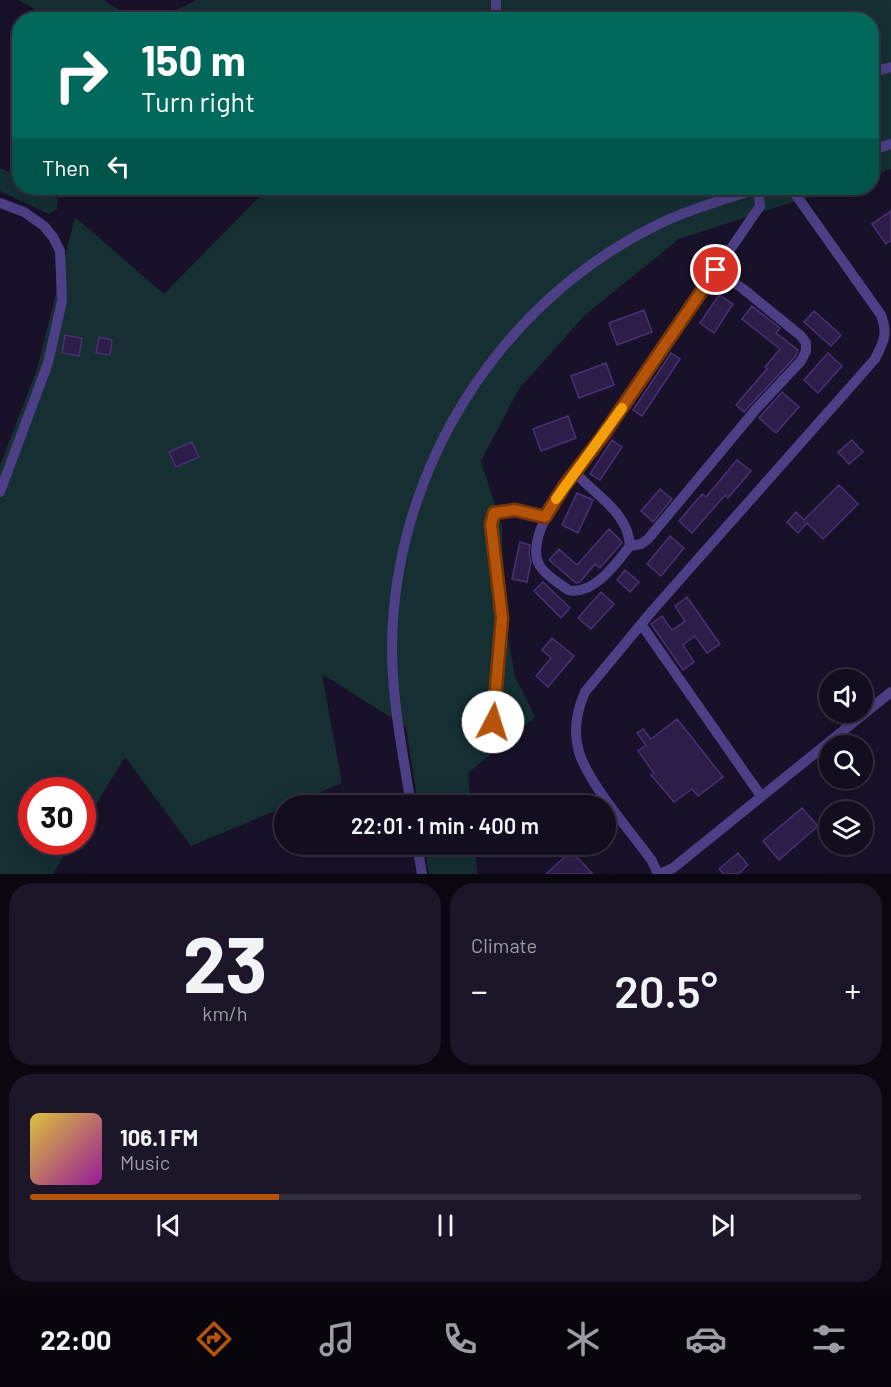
<!DOCTYPE html>
<html lang="en">
<head>
<meta charset="utf-8">
<style>
  :root { --surface:#130d1f; --page:#1c1628; --text:#f1f3f6; --muted:#9d9ca4; --line:#322d3d; --accent:#b45309 }
  body { margin:0; font-family:Barlow,sans-serif; background:var(--page); color:var(--text); height:100vh; display:flex; flex-direction:column; font-size:22px; white-space:nowrap }
  * { box-sizing:border-box; margin:0 }
  p { font-size:20px; color:var(--muted) }
  .icon { flex:none; width:33px; height:33px; fill:none; stroke:currentColor; stroke-width:2; stroke-linecap:round; stroke-linejoin:round }
  .map { position:relative; height:874px; overflow:hidden }
  .drawer { display:flex; flex-direction:column; gap:9px; padding:9px; background:#0a0711; flex:1 }
  .drawer>* { flex:none }
  .guide { position:absolute; left:12px; top:12px; width:867px; height:183px; border-radius:24px; box-shadow:0 6px 24px #0002,0 0 0 2px var(--line); background:#00695c; color:#fff; overflow:hidden }
  .fabs { position:absolute; left:819px; top:669px; display:grid; gap:12px }
  .fabs a { display:grid; place-items:center; width:54px; height:54px; border-radius:50%; background:var(--surface); box-shadow:0 6px 24px #0002,0 0 0 2px var(--line); font-size:30px }
  .speed { position:absolute; left:18px; top:777px; display:flex; gap:12px; font-size:30px; font-weight:700; text-align:center }
  .speed>* { display:grid; place-content:center; width:78px; height:78px; border-radius:50%; background:var(--surface); box-shadow:0 6px 24px #0002,0 0 0 2px var(--line); line-height:1 }
  .speed .limit { border:9px solid #d22; background:#fff; color:#111 }
  .pin { position:absolute; display:grid; place-items:center; width:51px; height:51px; color:#fff; margin:-26px; border:3px solid #fff; border-radius:50%; box-shadow:0 2px 6px #0007 }
  .me { position:absolute; width:66px; margin:-33px; rotate:5deg; stroke-linejoin:round; filter:drop-shadow(0 0 4px #0008) }
  .turn { display:flex; align-items:center; gap:21px; height:126px; padding:0 30px; font-size:27px }
  .turn .icon { width:78px; height:78px; stroke-width:2.5 }
  .turn b { display:block; font-size:42px; line-height:51px }
  .then { display:flex; align-items:center; height:57px; padding:0 30px; background:#0003; gap:12px; font-size:22px }
  .big { font-size:45px; font-weight:600; line-height:1.1 }
  .drawer .tile { flex:1; display:flex; flex-direction:column; justify-content:center; gap:9px; min-width:0; padding:0 21px; border-radius:24px; background:var(--page) }
  .drawer .dial { align-items:center; gap:0 }
  .dial b { font-size:78px; line-height:1 }
  .song { display:flex; align-items:center; gap:18px }
  .cover { width:72px; height:72px; border-radius:9px; background:linear-gradient(135deg,hsl(50 70% 55%),hsl(300 70% 35%)) }
  .played { height:6px; border-radius:3px; background:linear-gradient(90deg,var(--accent) 30%,var(--line) 30%) }
  .keys { display:flex; justify-content:space-around; direction:ltr }
  .heat { display:flex; justify-content:space-between; align-items:center; font-size:33px; direction:ltr }
  .drawer .tiles { flex:1; display:grid; gap:9px; grid-template-columns:1fr 1fr }
  .tile:last-child { grid-column:span 2 }
  .trip { position:absolute; left:274px; top:795px; width:342px; height:60px; border-radius:30px; background:var(--surface); box-shadow:0 6px 24px #0002,0 0 0 2px var(--line); font-weight:600; line-height:60px; text-align:center }
  .tab-bar { display:flex; height:96px; justify-content:space-around; align-items:center; background:#08050c; color:var(--muted) }
  .tab-bar .icon { width:42px; height:42px }
  .tab-bar .active { color:var(--accent) }
  .tab-bar b { font-size:27px; color:var(--text) }
  .map>svg:first-child { display:block }
  .green { fill:#152f32 }
  .building { fill:#2d1e49; stroke:#483174; stroke-width:1.5 }
  .lines { fill:none; stroke-linecap:round; stroke-linejoin:round }
  .minor { stroke:#4c3f85; stroke-width:10 }
  .route-casing { stroke:#753606; stroke-width:15 }
  .route { stroke:#b45309; stroke-width:10 }
  .slow { stroke:#f59e0b; stroke-width:10 }
</style>
</head>
<body>
<div class="map">
<svg width="891" height="874" viewBox="0 0 891 874">
  <rect width="100%" height="100%" fill="#191129"/>
  <path class="green" d="M 18,0 L 104,0 L 132,19 L 52,19 Z
    M 197,0 L 891,0 L 891,169 L 872,176 L 872,20 L 262,20 L 241,13 L 170,13 Z
    M 0,168 L 19,177 L 20,188 L 41,188 L 58,199 L 57,209 L 49,214 L 0,191 Z
    M 268,188 L 836,188 L 679,239 L 585,315 L 519,389 L 481,461 L 502,526 L 503,609 L 515,676 L 535,717 L 468,773 L 471,805 L 418,805 L 406,727 L 322,674 L 342,783 L 191,846 L 125,757 L 83,826 L 82,790 L 32,790 L 32,842 L 73,842 L 53,874 L 0,874 L 0,465 L 37,369 L 75,217 L 164,294 Z
    M 424,845 L 475,845 L 477,874 L 429,874 Z"/>
  <path class="building" d="M 891,211 L 891,240 L 886,244 L 872,224 Z
    M 719,295 L 733,304 L 714,333 L 700,323 Z
    M 752,306 L 780,328 L 776,333 L 798,350 L 795,357 L 744,412 L 736,405 L 767,369 L 765,367 L 780,349 L 742,319 Z
    M 644,310 L 652,332 L 617,345 L 609,323 Z
    M 814,311 L 841,335 L 831,346 L 804,322 Z
    M 65,335 L 82,338 L 79,356 L 62,353 Z
    M 99,337 L 112,340 L 110,355 L 96,353 Z
    M 671,353 L 680,359 L 642,416 L 633,410 Z
    M 828,353 L 842,366 L 818,393 L 804,380 Z
    M 606,363 L 614,385 L 579,398 L 571,376 Z
    M 782,392 L 799,407 L 776,433 L 759,418 Z
    M 568,416 L 576,438 L 541,451 L 533,429 Z
    M 612,440 L 622,447 L 600,480 L 590,474 Z
    M 852,440 L 863,452 L 849,464 L 838,452 Z
    M 192,442 L 199,457 L 176,467 L 169,452 Z
    M 737,460 L 751,471 L 728,498 L 725,495 L 692,533 L 679,521 L 702,494 L 706,497 Z
    M 839,485 L 858,504 L 823,539 L 807,523 L 798,533 L 787,522 L 796,512 L 804,520 Z
    M 660,489 L 672,499 L 653,522 L 641,511 Z
    M 577,493 L 593,500 L 578,533 L 562,525 Z
    M 609,529 L 621,541 L 622,543 L 600,568 L 595,564 L 580,582 L 576,583 L 549,560 L 559,549 L 577,565 Z
    M 670,536 L 684,548 L 661,576 L 647,564 Z
    M 520,542 L 530,545 L 529,554 L 531,562 L 527,582 L 512,579 Z
    M 625,570 L 639,582 L 630,592 L 617,580 Z
    M 543,582 L 570,608 L 561,618 L 534,591 Z
    M 601,592 L 614,604 L 591,629 L 578,618 Z
    M 687,597 L 720,644 L 707,653 L 695,636 L 683,645 L 694,662 L 683,670 L 651,624 L 662,616 L 672,630 L 685,621 L 675,606 Z
    M 552,638 L 574,656 L 548,687 L 536,676 L 551,658 L 542,650 Z
    M 677,719 L 723,777 L 698,796 L 692,789 L 674,802 L 651,775 L 654,773 L 638,751 L 646,745 L 637,733 L 643,729 L 651,739 Z
    M 802,808 L 818,826 L 779,860 L 763,841 Z
    M 571,851 L 593,874 L 546,874 Z
    M 738,853 L 748,865 L 738,874 L 724,874 L 719,869 Z"/>
  <g class="lines">
    <path class="minor" d="M 496,20 L 496,0
      M 872,72 L 891,67
      M 872,150 L 891,144
      M 0,203 L 24,212 L 44,226 L 53,237 L 60,251 L 62,301 L 48,363 L 0,492
      M 575,472 C 595,496 628,511 630,546 C 616,564 593,596 568,590 C 559,583 546,576 540,566 C 520,534 583,461 602,437 L 760,206 L 758,188
      M 630,546 L 641,544 L 648,539 L 757,408 L 801,361 L 806,351 L 806,343 L 801,336 L 742,288 L 716,270
      M 641,624 L 761,796
      M 493,722 L 502,619 L 491,524 L 494,513 L 515,510 L 545,517
      M 411,806 C 403,753 392,701 392,648 C 393,473 496,306 653,227 C 686,210 723,200 759,188
      M 417,844 L 422,874
      M 658,874 L 652,861 C 632,833 588,783 579,752 C 573,732 577,710 585,692 L 652,611 L 875,359 C 884,341 888,334 881,315 L 791,188
      M 659,874 L 673,868 L 891,692"/>
  </g>
  <g class="lines">
    <defs>
      <path id="route" d="M 493,722 L 502,618 L 491,524 L 494,513 L 515,510 L 545,517 L 565,485 L 602,437 L 716,270"/>
    </defs>
    <use href="#route" class="route-casing"/>
    <use href="#route" class="route"/>
    <path class="slow" d="M 556,499 L 622,408"/>
  </g>
</svg>
<div class="fabs">
<a><svg class="icon" aria-label="sound" viewBox="0 0 24 24"><path d="M4 9h4l5-4v14l-5-4H4zM17 9q2 3 0 6"/></svg></a>
<a><svg class="icon" aria-label="search" viewBox="0 0 24 24"><circle cx="10" cy="10" r="6"/><path d="M15 15l6 6"/></svg></a>
<a><svg class="icon" aria-label="layers" viewBox="0 0 24 24"><path d="M12 4l9 5-9 5-9-5zM3 14l9 5 9-5"/></svg></a>
</div>
<div class="speed"><div class="limit">30</div></div>
<div class="pin" style="left:716px;top:270px;background:#d93025"><svg class="icon" aria-label="arrive" viewBox="0 0 24 24"><path d="M6 21V4h12l-3 4 3 4H6"/></svg></div>
<svg class="me" style="left:493px;top:722px" viewBox="-20 -20 40 40"><circle r="19" fill="#fff"/><path d="M0-13L10 11 0 6-10 11z" fill="#b45309"/></svg>
<div class="trip">22:01 · 1 min · 400 m</div>
<div class="guide">
<div class="turn"><svg class="icon" aria-label="right" viewBox="0 0 24 24"><path d="M7 20v-9h11M14 6l5 5-5 5"/></svg><div><b>150 m</b>Turn right</div></div>
<div class="then">Then<svg class="icon" aria-label="left" viewBox="0 0 24 24"><path d="M17 20v-9H6M10 6l-5 5 5 5"/></svg></div>
</div>
</div>
<section class="drawer">
<div class="tiles">
<div class="tile dial"><b>23</b><p>km/h</p></div>
<div class="tile"><p>Climate</p>
<div class="heat"><a>−</a><b class="big">20.5°</b><a>+</a></div>
</div>
<div class="tile">
<div class="song"><i class="cover"></i><div><b>106.1 FM</b><p>Music</p></div></div>
<div class="played"></div>
<div class="keys"><svg class="icon" aria-label="previous" viewBox="0 0 24 24"><path d="M18 5L8 12l10 7zM5 5v14"/></svg><svg class="icon" aria-label="pause" viewBox="0 0 24 24"><path d="M8 5v14M16 5v14"/></svg><svg class="icon" aria-label="next" viewBox="0 0 24 24"><path d="M6 5l10 7-10 7zM19 5v14"/></svg></div>
</div>
</div>
</section>
<nav class="tab-bar">
<b>22:00</b>
<svg class="icon active" aria-label="directions" viewBox="0 0 24 24"><path d="M12 3l9 9-9 9-9-9zM9 14v-3h6M13 9l2 2-2 2"/></svg>
<svg class="icon" aria-label="music" viewBox="0 0 24 24"><path d="M9 18V5l10-2v13"/><circle cx="6" cy="18" r="3"/><circle cx="16" cy="16" r="3"/></svg>
<svg class="icon" aria-label="phone" viewBox="0 0 24 24"><path d="M5 4h4l2 5-3 2q2 4 5 5l2-3 5 2v4C11 20 4 13 5 4z"/></svg>
<svg class="icon" aria-label="climate" viewBox="0 0 24 24"><path d="M12 3v18M4 7l16 10M4 17L20 7"/></svg>
<svg class="icon" aria-label="car" viewBox="0 0 24 24"><path d="M5 17H2v-5l4-1 3-4h7l3 4 3 1v5h-3M9 17h6M6 11h13"/><circle cx="7" cy="17" r="2"/><circle cx="17" cy="17" r="2"/></svg>
<svg class="icon" aria-label="filters" viewBox="0 0 24 24"><path d="M4 7h16M4 17h16"/><circle cx="9" cy="7" r="2"/><circle cx="15" cy="17" r="2"/></svg>
</nav>
</body>
</html>
